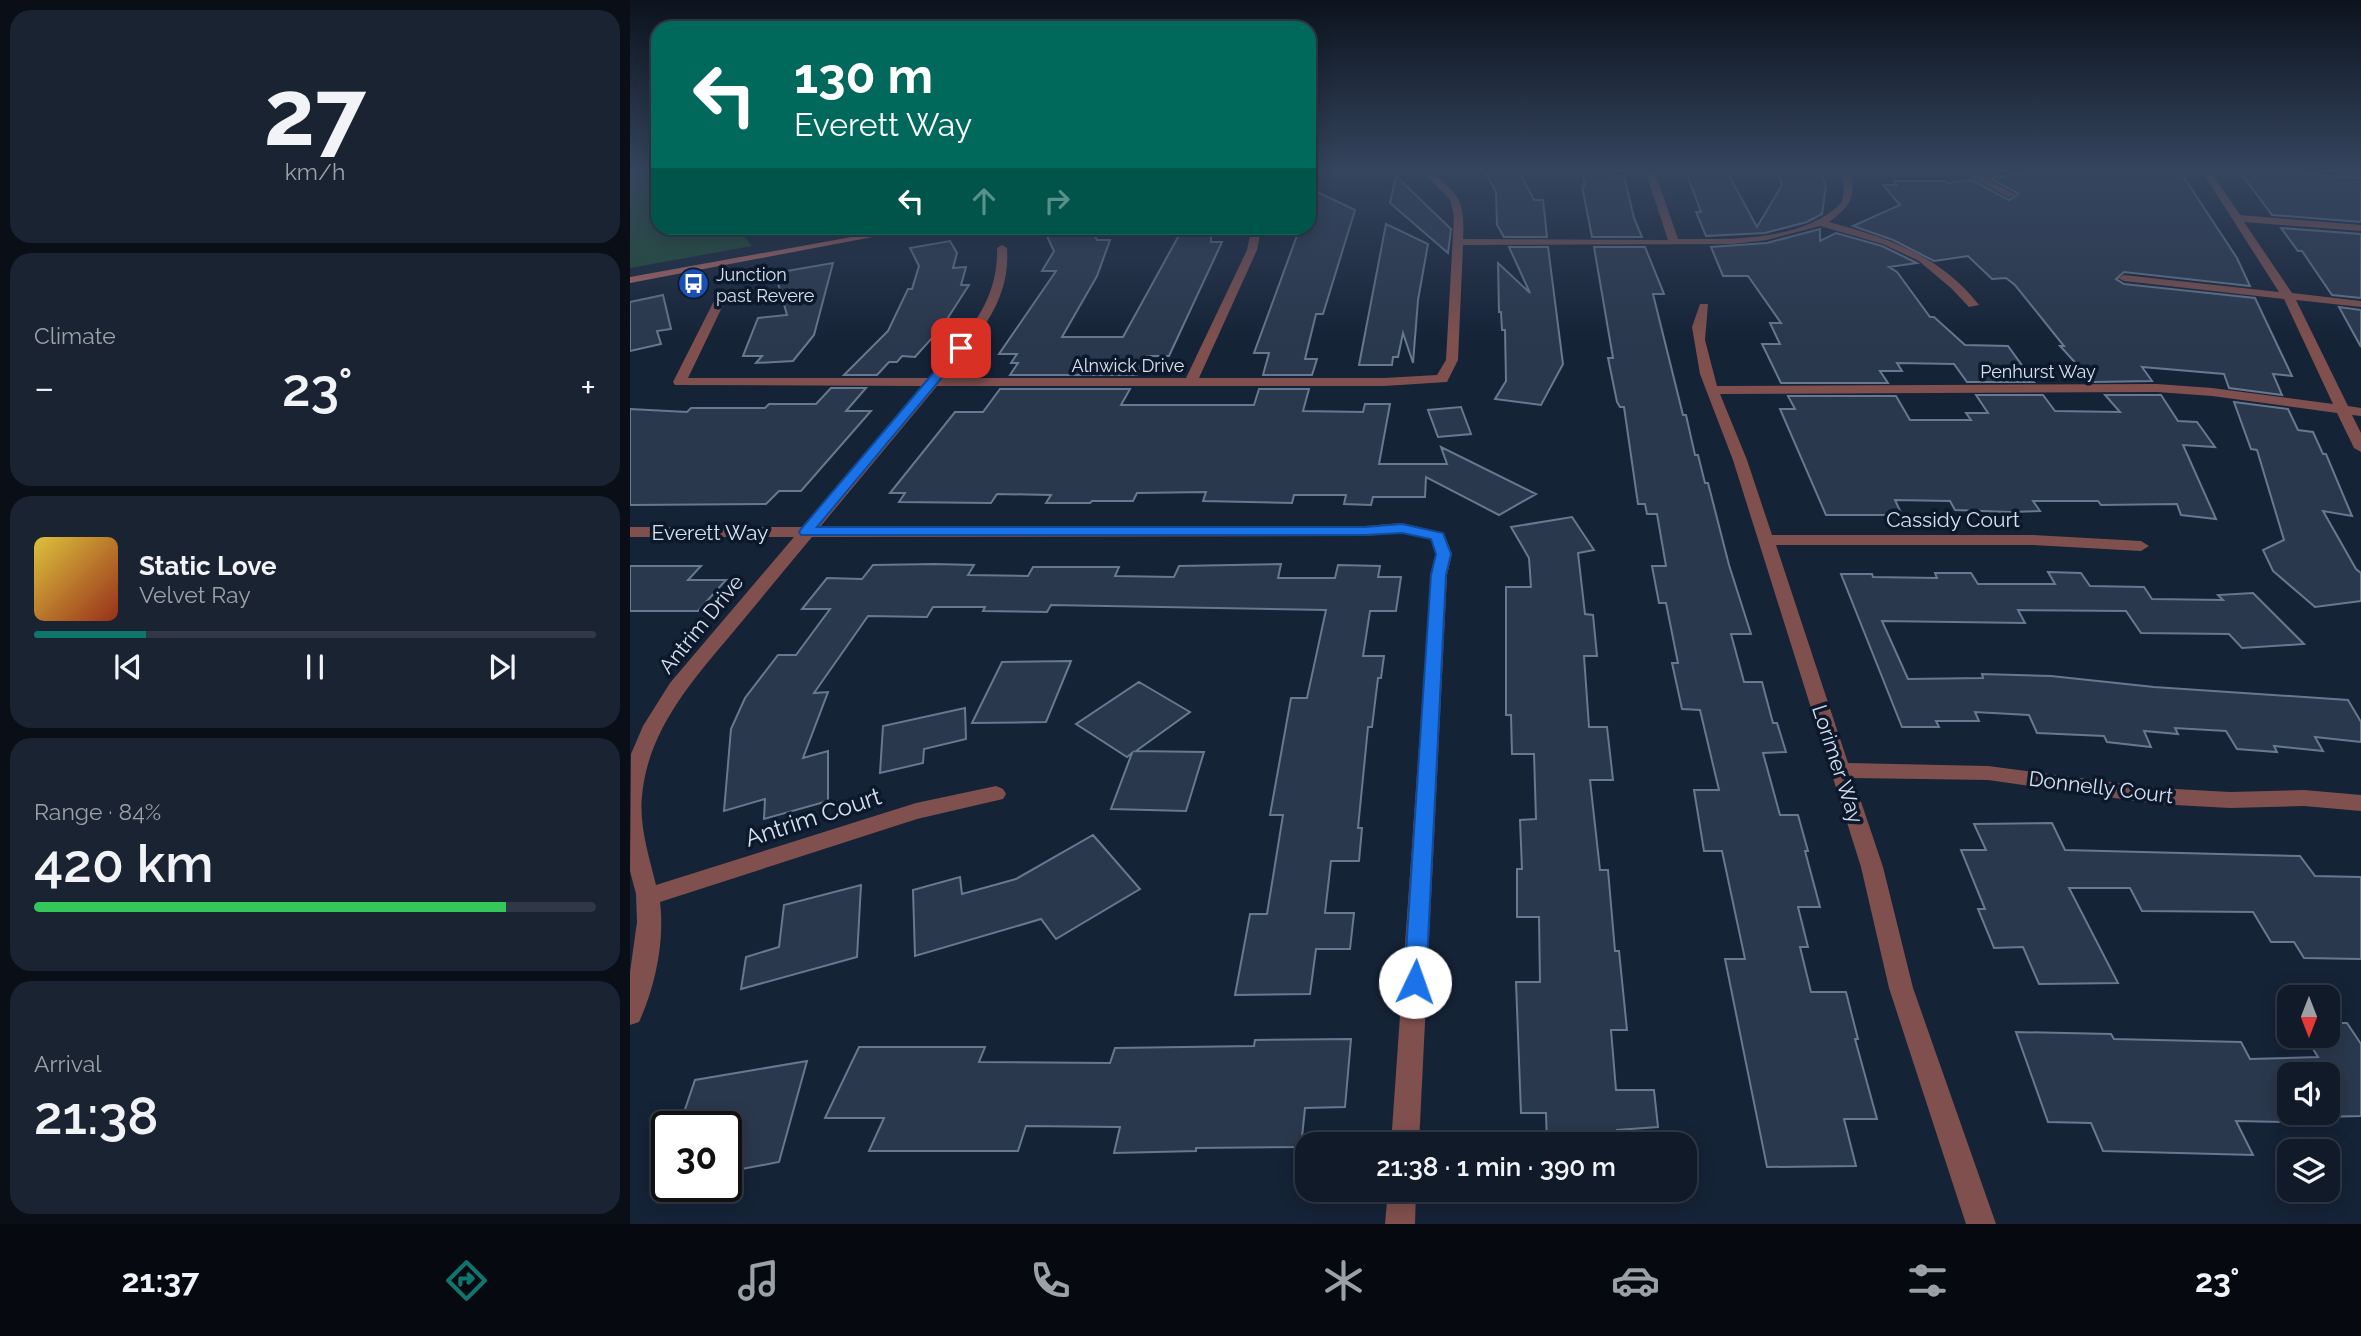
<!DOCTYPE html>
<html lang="en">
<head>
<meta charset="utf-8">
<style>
  :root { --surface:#101a29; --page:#192331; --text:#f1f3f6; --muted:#9ca1a8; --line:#303846; --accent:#0f766e }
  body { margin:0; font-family:Raleway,sans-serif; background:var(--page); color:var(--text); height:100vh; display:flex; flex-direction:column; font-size:26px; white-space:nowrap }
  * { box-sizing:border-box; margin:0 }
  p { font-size:23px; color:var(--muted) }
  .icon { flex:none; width:38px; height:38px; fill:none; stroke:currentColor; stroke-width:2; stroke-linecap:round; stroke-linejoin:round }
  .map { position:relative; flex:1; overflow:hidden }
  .drawer { display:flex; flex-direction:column; gap:10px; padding:10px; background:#090e17; width:630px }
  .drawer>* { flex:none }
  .top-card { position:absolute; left:21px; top:21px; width:665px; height:214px; border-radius:21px; box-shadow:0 4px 18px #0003,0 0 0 2px var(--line); background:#00695c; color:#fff; overflow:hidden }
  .needle { width:46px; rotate:180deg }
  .buttons { position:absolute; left:1647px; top:985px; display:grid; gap:14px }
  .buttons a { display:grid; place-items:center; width:63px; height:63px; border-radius:14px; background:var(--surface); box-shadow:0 4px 18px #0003,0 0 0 2px var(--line); font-size:35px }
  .speed { position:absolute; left:21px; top:1111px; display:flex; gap:14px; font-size:35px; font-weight:700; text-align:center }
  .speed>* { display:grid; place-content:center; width:91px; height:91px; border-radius:50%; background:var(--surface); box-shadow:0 4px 18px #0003,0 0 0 2px var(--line); line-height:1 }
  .speed .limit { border:4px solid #111; border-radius:10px; background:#fff; color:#111 }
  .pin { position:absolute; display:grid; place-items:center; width:60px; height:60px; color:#fff; margin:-30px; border-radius:14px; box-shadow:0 4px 10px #0006 }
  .me { position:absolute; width:77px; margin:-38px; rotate:3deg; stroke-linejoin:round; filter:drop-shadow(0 0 5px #0008) }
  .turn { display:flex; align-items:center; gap:24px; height:147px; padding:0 28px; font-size:32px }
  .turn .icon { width:91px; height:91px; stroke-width:2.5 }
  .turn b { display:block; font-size:49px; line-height:60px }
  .lanes { display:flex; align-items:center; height:66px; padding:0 28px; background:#0003; justify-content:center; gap:35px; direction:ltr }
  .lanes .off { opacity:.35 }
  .big { font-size:52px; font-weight:600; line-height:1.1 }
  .drawer .tile { flex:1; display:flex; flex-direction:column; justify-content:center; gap:10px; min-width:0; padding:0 24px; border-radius:21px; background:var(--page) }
  .drawer .dial { align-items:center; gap:0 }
  .dial b { font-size:91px; line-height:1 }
  .song { display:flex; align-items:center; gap:21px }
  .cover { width:84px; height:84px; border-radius:10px; background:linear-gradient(135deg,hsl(50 70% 55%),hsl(10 70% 35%)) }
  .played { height:7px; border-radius:4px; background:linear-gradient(90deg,var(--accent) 20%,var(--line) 20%) }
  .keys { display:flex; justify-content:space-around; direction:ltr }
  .heat { display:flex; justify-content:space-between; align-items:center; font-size:38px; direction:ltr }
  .charge { height:10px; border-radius:5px; background:linear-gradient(90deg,#34c759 84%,var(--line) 0) }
  .trip { position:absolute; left:665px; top:1132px; width:402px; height:70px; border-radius:21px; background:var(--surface); box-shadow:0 4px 18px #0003,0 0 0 2px var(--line); font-weight:600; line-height:70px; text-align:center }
  .menu { display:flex; height:112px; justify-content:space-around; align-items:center; background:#060a10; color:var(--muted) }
  .menu .icon { width:49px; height:49px }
  .menu .on { color:var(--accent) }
  .menu b { font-size:32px; color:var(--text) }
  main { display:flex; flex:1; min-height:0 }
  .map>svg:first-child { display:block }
  .green { fill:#1e4e32 }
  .building { fill:#2a384d; stroke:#687890; stroke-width:2; fill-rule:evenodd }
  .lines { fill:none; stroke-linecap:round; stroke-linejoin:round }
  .street { fill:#80504e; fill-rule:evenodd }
  .secondary { fill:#b56865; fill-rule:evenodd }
  .route { fill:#1a73e8; stroke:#114b97; stroke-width:2 }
  .labels { text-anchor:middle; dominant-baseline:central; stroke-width:7; stroke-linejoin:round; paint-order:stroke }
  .far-poi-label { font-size:18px; fill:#d7e0ed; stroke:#0c192c; text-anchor:start }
  .far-street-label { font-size:18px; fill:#d7e0ed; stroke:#0c192c }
  .street-label { font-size:21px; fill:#d7e0ed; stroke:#0c192c }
  .near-street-label { font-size:24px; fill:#d7e0ed; stroke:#0c192c }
</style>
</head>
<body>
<main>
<section class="drawer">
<div class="tile dial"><b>27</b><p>km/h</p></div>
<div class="tile"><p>Climate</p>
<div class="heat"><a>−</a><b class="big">23°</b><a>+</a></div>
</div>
<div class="tile">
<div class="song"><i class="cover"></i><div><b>Static Love</b><p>Velvet Ray</p></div></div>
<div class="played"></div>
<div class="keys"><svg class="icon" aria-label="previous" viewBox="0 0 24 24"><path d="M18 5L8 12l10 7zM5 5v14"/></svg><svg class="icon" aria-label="pause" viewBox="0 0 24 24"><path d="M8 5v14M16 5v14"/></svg><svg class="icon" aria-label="next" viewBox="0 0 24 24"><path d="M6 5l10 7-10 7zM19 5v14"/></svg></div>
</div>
<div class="tile"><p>Range · 84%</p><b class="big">420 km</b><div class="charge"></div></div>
<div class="tile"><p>Arrival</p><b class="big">21:38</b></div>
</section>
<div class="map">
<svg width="1731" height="1224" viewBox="0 0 1731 1224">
  <rect width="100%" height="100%" fill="#152337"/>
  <path class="green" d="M 0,170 L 28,170 L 28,228 L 107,228 L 122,246 L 0,268 Z"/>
  <path class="building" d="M 854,170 L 888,170 L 904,200 L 913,200 L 917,237 L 874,237 L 867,225 L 866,192 Z
    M 1148,170 L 1189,170 L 1196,186 L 1192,214 L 1177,222 L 1135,233 L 1076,236 L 1066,212 L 1071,212 L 1056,172 L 1097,172 L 1127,227 L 1152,185 Z
    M 1419,170 L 1549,170 L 1607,258 L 1620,286 L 1494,272 L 1486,279 L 1494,284 L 1625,298 L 1662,376 L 1643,374 L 1652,395 L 1599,388 L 1594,374 L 1512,367 L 1522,381 L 1463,382 L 1430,346 L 1434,346 L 1385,285 L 1376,278 L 1362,279 L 1338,256 L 1304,261 L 1263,240 L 1223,226 L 1270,205 L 1253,185 L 1267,185 L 1264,181 L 1315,181 L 1317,183 L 1342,180 L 1379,200 L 1389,194 L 1360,178 Z
    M 952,171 L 981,171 L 982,176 L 994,176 L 1004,218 L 1012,237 L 962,237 L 952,186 L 955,186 Z
    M 1629,171 L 1731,178 L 1731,222 L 1642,215 L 1610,172 L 1631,174 Z
    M 766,176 L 821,229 L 818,253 L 760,203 Z
    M 679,188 L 725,210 L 693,314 L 686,314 L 675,359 L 687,359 L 682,375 L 633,375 L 639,353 L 624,353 L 665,241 L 670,228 L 679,228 Z
    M 756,224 L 798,244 L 788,300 L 783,363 L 773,333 L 768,357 L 763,357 L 762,365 L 729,365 Z
    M 413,228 L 460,228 L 467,240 L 480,240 L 467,276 L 432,337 L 493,337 L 553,228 L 581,228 L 581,242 L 592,242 L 539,356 L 517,356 L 507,375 L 380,375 L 388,363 L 381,363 L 387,354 L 369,354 L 426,271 L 412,271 L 424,251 Z
    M 1651,228 L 1731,234 L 1731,298 L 1702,295 L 1672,251 L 1668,251 Z
    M 1190,229 L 1190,241 L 1206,233 L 1252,246 L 1287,263 L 1259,267 L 1267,272 L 1300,317 L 1304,317 L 1335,345 L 1378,346 L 1404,382 L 1337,382 L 1324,364 L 1267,363 L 1272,371 L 1250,371 L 1258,383 L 1151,383 L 1132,344 L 1150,344 L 1140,323 L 1151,323 L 1118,276 L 1093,276 L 1081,247 L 1137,243 Z
    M 320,241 L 327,253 L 323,268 L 336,267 L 331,285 L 339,285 L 312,327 L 285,357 L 272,356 L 267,362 L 259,362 L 247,375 L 214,375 L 258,331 L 278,289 L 282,289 L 289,266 L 280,248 Z
    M 879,247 L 918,247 L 933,364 L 911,405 L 865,399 L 876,381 L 875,330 L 872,330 L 871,312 L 869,312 L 868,263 L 900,293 Z
    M 964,247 L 1015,247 L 1034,294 L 1023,294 L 1053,415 L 1056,415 L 1065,455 L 1068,455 L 1075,483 L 1078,483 L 1099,565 L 1121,634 L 1101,634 L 1114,682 L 1132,682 L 1143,723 L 1147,723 L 1156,752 L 1133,753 L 1150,815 L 1168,815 L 1178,851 L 1175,851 L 1190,907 L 1168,907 L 1178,947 L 1170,947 L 1181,992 L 1216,992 L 1228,1039 L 1225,1039 L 1247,1119 L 1214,1119 L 1226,1166 L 1137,1167 L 1095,959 L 1115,959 L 1092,851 L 1074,851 L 1064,790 L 1089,790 L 1070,710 L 1052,709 L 1042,663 L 1048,663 L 1036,603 L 1029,603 L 1022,566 L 1036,566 L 1027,514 L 1017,514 L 1015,504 L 1008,504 L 994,407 L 990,407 L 987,402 L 978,358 L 983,358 Z
    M 203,263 L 184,335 L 163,361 L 126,363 L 132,356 L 113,356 L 128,318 L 157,315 L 145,273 Z
    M 33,295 L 41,329 L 27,331 L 31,344 L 0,351 L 0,302 Z
    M 1709,307 L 1731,310 L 1731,347 Z
    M 201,388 L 236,388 L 216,411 L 241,411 L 171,491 L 149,491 L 136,504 L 0,505 L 0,409 L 57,412 L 61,408 L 135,408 L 139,404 L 186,404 Z
    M 370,389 L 500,389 L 491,405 L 624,405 L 629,389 L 679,389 L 673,411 L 733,412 L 735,404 L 760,404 L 749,464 L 817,464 L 811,447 L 906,494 L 869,515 L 796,477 L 795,497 L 743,497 L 741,505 L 714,504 L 716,495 L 664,495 L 662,503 L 573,501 L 576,492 L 507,493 L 503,501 L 462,501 L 460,503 L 416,503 L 421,495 L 367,494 L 361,503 L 269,502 L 275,493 L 260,493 L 325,412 L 353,412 Z
    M 1346,395 L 1413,395 L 1425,411 L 1490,412 L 1475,395 L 1531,395 L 1548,421 L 1567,422 L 1585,447 L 1553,445 L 1586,519 L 1551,515 L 1547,504 L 1471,505 L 1468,501 L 1403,501 L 1410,511 L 1380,512 L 1325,510 L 1320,501 L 1265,500 L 1272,515 L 1196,515 L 1150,409 L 1165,409 L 1158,396 L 1266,396 L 1280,420 L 1341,420 L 1336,413 L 1358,413 Z
    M 1604,402 L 1658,409 L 1668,430 L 1683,432 L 1693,454 L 1696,454 L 1722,516 L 1693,511 L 1726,569 L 1731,573 L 1731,601 L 1685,607 L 1643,571 L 1633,550 L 1654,540 L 1627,450 L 1621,449 Z
    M 831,407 L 841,434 L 808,437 L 798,410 Z
    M 942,517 L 964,550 L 948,553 L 955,614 L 963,615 L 967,656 L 954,656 L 959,727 L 977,727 L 983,780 L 960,780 L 970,870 L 978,870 L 985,951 L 989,951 L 997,1030 L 981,1030 L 986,1090 L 1024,1090 L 1028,1127 L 987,1130 L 989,1144 L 917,1144 L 916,1113 L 891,1113 L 886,982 L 910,982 L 909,917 L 887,917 L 887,869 L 892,869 L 890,820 L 906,819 L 904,754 L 882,754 L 881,715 L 876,715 L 876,587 L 901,587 L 899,558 L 881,527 Z
    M 305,564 L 344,565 L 338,575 L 398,576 L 403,567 L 489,567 L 485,576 L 544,577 L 549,566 L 651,564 L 648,578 L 705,578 L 708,565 L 750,566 L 748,577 L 771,577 L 766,611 L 740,611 L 733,656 L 754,656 L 751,678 L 748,678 L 742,727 L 738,727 L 728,828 L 732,828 L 729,861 L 701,861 L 695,913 L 724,913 L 720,949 L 686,949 L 680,994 L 605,995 L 620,914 L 637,914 L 653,815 L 640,815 L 661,698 L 677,698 L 696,610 L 421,605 L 417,612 L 353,611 L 355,607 L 303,607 L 297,617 L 238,616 L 184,693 L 198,692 L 173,758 L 198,751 L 198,801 L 134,819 L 135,799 L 94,811 L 101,729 L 115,698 L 148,655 L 166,655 L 200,609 L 172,609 L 197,578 L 232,579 L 243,565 Z
    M 0,566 L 71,566 L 58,580 L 96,580 L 68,611 L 0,611 Z
    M 1418,572 L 1451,573 L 1460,586 L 1514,587 L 1522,599 L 1593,600 L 1588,595 L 1623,593 L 1674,644 L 1612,648 L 1599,634 L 1511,633 L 1496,611 L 1388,610 L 1395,623 L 1252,621 L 1278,679 L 1353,678 L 1352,674 L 1421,676 L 1524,687 L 1718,700 L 1731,722 L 1731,742 L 1685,737 L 1693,751 L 1644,746 L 1647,752 L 1607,749 L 1596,731 L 1545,728 L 1548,734 L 1514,731 L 1521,747 L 1477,742 L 1474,736 L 1407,733 L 1399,715 L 1345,712 L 1349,721 L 1306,721 L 1309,727 L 1272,727 L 1211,574 L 1242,574 L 1243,577 L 1307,578 L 1305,573 L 1341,573 L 1348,584 L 1425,584 Z
    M 441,661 L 416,722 L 342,723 L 372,662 Z
    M 509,682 L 560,712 L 506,751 L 574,752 L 556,811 L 481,809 L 502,753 L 497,757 L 446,724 Z
    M 335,708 L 336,739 L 294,749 L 293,763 L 250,773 L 253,726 Z
    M 1422,823 L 1435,850 L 1670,856 L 1685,876 L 1731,877 L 1731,959 L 1674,958 L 1664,942 L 1641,942 L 1623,912 L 1512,911 L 1500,888 L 1439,888 L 1488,983 L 1409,984 L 1393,947 L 1364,948 L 1348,909 L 1355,909 L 1331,850 L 1356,850 L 1344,824 Z
    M 463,835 L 510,889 L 426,939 L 411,919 L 285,956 L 283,890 L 330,877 L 332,894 L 386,879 Z
    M 231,885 L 227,957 L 111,989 L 116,957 L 149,947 L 154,905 Z
    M 1698,1023 L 1717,1023 L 1731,1044 L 1731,1116 L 1651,1118 L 1653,1122 L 1606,1121 L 1623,1155 L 1473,1151 L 1461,1123 L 1418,1122 L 1386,1032 L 1481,1034 L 1484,1039 L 1611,1042 L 1620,1059 L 1688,1057 L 1675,1036 L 1698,1036 ZM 1659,1074 L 1698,1074 L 1698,1113 L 1659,1113 Z
    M 721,1039 L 715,1107 L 675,1108 L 671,1147 L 566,1148 L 566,1151 L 484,1153 L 490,1127 L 396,1126 L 388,1151 L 239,1151 L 254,1118 L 195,1118 L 229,1047 L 355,1047 L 349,1062 L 480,1063 L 485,1048 L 624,1046 L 625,1040 Z
    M 177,1061 L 149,1162 L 96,1172 L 96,1127 L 49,1127 L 65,1080 Z"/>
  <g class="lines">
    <path class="street" d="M 790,170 L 799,170 C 829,197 835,197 833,239 L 1032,240 L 1038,240 L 1015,170 L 1024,170 L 1048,239 C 1100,239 1174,242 1212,202 L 1214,188 L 1211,170 L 1302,170 L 1298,173 L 1220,173 C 1227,198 1219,207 1199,222 C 1258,238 1310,255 1349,305 L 1339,307 L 1322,289 L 1289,261 L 1253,244 L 1190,226 L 1137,240 L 1102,244 L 833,245 L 828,360 L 817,382 L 754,386 L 307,386 L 190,527 L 735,526 L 772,523 L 814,533 L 822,554 L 817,575 L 789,1144 L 761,1144 L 801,575 L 806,554 L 801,539 L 772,533 L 735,536 L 182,537 C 156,568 130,600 104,631 C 63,680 18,729 12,796 C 9,826 19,856 26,885 L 286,803 L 366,786 L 373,789 L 376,794 L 373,799 L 287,819 L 30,902 C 35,941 25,987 9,1022 L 0,1025 L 0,972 L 7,922 L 6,894 L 0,871 L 1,754 L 13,726 L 40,683 L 164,537 L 0,537 L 0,527 L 173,527 L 292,386 L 45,385 L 43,382 L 86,297 L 96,299 L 58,378 L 299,378 C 333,338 369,304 367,248 L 372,245 L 377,248 C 381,303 346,338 313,378 L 556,378 L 617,250 L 620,235 L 618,228 L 628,228 L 630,235 L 627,250 L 569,378 L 754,378 L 807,375 L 816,360 L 824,216 L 820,199 Z
      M 1330,170 L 1341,170 L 1386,195 L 1378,197 Z
      M 1571,170 L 1580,170 L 1610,215 L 1731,225 L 1731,231 L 1614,222 L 1662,293 L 1731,301 L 1731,307 L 1666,300 L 1718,406 L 1731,408 L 1731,416 L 1722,415 L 1731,433 L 1731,452 L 1724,448 L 1707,413 L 1582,396 L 1527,392 L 1090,394 L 1117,460 L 1142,535 L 1403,535 L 1511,541 L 1519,546 L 1511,551 L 1403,545 L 1146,545 L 1218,763 L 1358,766 L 1527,788 L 1600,792 L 1674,790 L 1731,795 L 1731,811 L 1674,806 L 1600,808 L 1527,804 L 1358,780 L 1223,778 L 1253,867 L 1283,988 L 1366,1224 L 1336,1224 L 1259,988 L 1231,867 L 1103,460 L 1070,374 L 1062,327 L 1070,304 L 1078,304 L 1075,340 L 1087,386 L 1527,384 L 1582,388 L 1703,404 L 1654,299 L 1494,281 L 1488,278 L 1494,275 L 1649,292 Z
      M 758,1190 L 786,1190 L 785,1224 L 755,1224 Z"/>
    <path class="secondary" d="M 271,228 L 290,228 L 0,283 L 0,277 Z"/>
  </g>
  <linearGradient id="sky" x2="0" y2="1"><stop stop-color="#0c131e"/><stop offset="0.5" stop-color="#35455e"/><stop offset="1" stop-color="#35455e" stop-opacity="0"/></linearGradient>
  <rect width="1731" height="341" fill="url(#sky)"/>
  <path class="route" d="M 331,344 L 336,348 L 335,350 L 187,527 L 735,527 L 772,524 L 813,533 L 821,554 L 816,575 L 796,982 L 793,989 L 785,991 L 777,989 L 774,982 L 801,575 L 806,554 L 801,539 L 772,533 L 735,535 L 171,535 L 169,532 L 171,529 L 327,345 Z"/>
  <defs>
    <symbol id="bus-disc" viewBox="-11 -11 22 22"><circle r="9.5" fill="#1a4fb4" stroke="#0c192c"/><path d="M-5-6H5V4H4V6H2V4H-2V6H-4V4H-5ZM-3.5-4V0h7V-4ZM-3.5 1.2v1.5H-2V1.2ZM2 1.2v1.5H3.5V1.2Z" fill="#fff"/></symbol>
  </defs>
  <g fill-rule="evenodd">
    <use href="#bus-disc" x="46" y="266" width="35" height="35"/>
  </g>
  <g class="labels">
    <g class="far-poi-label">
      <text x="86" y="274">Junction<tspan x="86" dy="21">past Revere</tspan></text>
    </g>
    <g class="far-street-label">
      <text x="498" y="365">Alnwick Drive</text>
      <text x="1408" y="371">Penhurst Way</text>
    </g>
    <g class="street-label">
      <text x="1323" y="519">Cassidy Court</text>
      <text x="80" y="532">Everett Way</text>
      <text transform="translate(71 624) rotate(-51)">Antrim Drive</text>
      <text transform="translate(1208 764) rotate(72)">Lorimer Way</text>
      <text transform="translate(1471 787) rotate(7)">Donnelly Court</text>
    </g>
    <g class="near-street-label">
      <text transform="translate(183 817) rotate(-18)">Antrim Court</text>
    </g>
  </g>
</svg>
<div class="buttons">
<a><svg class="needle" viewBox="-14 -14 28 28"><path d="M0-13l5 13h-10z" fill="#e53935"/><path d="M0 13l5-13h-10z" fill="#9ca1a8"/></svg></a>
<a><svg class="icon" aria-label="sound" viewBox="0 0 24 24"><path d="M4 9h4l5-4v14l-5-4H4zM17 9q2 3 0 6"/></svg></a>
<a><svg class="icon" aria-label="layers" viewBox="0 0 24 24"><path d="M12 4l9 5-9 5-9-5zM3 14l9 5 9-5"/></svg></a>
</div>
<div class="speed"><div class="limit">30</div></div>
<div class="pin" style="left:331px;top:348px;background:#d93025"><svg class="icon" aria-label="arrive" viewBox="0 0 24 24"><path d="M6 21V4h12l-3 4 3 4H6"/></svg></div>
<svg class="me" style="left:785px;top:982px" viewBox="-20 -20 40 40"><circle r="19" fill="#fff"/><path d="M0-13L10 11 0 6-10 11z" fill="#1a73e8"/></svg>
<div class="trip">21:38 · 1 min · 390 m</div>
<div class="top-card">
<div class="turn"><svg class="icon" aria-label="left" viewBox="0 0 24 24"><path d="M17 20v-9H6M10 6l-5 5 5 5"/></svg><div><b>130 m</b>Everett Way</div></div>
<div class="lanes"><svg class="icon" aria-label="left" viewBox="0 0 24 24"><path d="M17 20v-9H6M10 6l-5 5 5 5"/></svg><svg class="icon off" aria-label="ahead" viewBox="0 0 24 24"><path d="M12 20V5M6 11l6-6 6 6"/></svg><svg class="icon off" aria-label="right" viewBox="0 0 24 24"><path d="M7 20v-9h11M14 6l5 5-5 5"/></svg></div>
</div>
</div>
</main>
<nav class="menu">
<b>21:37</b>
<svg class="icon on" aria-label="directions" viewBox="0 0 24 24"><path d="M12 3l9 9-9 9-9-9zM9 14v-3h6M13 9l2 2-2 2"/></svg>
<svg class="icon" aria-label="music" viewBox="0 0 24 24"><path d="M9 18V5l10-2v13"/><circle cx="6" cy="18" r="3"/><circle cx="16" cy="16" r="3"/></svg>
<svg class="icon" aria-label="phone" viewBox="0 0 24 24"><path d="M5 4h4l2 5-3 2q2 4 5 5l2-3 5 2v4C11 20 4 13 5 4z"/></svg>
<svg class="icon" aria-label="climate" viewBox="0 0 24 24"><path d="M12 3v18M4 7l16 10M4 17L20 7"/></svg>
<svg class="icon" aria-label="car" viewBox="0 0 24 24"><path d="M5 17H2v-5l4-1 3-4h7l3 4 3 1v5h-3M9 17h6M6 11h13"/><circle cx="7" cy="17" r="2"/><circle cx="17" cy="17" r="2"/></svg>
<svg class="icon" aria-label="filters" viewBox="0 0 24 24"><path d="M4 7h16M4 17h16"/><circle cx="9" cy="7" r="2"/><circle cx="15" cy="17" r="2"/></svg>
<b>23°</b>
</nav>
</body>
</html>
